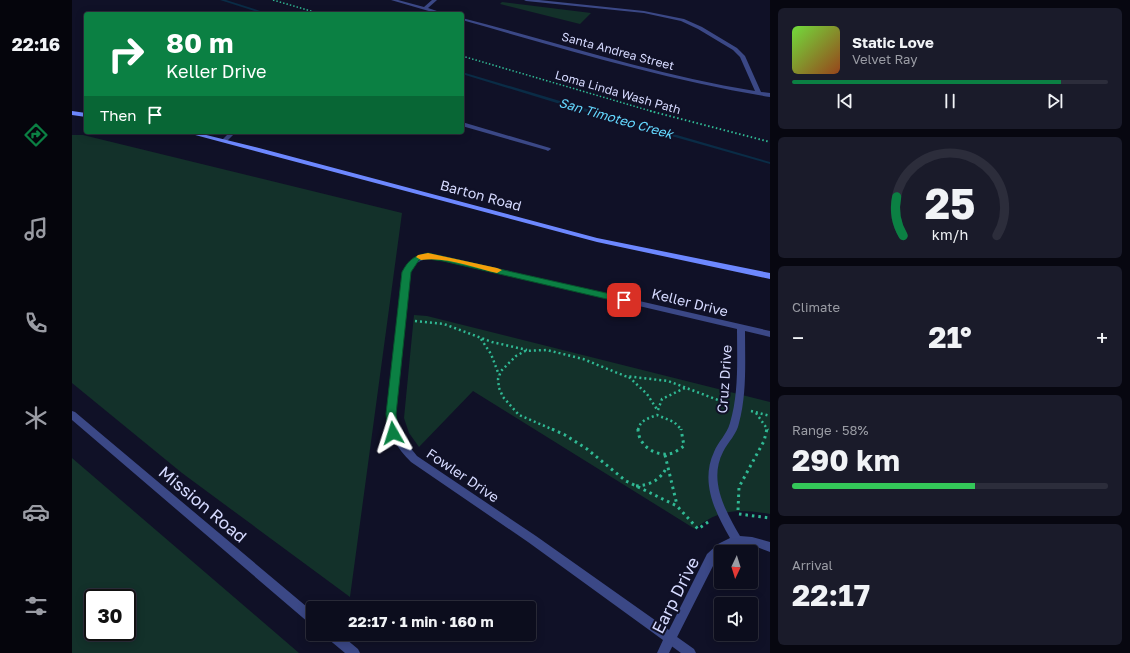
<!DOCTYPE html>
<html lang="en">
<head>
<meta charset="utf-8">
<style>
  :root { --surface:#0c0d1d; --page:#1a1b2a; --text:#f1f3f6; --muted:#9a9ca4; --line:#2c2d3b; --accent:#0b8043 }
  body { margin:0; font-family:"Golos Text",sans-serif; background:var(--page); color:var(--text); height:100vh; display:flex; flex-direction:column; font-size:15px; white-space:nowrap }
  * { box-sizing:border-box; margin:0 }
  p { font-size:13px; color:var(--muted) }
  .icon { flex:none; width:22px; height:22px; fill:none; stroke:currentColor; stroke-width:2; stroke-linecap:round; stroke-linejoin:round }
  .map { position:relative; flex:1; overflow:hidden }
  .drawer { display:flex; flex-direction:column; gap:8px; padding:8px; background:#070710; width:360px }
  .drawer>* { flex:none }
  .top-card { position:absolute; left:12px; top:12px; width:380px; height:122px; border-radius:4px; box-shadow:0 2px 10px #0003,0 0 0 1px var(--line); background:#0b8043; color:#fff; overflow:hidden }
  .needle { width:26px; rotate:184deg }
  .fabs { position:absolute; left:642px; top:545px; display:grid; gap:8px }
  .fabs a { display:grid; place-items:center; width:44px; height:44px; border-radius:4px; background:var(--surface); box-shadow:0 2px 10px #0003,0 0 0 1px var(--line); font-size:20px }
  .speed { position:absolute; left:12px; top:589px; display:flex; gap:8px; font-size:20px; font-weight:700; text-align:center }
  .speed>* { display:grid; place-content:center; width:52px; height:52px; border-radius:50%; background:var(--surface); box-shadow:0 2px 10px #0003,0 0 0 1px var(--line); line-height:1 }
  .speed .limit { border:2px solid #111; border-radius:6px; background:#fff; color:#111 }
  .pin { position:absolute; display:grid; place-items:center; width:34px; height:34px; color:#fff; margin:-17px; border-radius:8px; box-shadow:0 2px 6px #0006 }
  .me { position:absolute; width:44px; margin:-22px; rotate:354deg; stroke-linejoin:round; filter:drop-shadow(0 0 3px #0008) }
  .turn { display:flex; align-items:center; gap:14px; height:84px; padding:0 16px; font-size:18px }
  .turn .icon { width:52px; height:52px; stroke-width:2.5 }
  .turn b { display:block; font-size:28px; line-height:34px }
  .then { display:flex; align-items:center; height:38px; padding:0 16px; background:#0003; gap:8px; font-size:15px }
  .big { font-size:30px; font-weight:700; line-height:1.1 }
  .drawer .tile { flex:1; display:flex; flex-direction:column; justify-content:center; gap:6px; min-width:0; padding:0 14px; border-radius:6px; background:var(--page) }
  .drawer .dial { align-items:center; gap:0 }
  .dial svg { height:104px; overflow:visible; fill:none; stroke:var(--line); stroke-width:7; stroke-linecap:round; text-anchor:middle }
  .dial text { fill:var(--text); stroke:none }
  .song { display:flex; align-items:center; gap:12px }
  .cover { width:48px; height:48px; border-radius:6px; background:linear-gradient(135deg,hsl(100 70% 55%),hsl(20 70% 35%)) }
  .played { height:4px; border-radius:2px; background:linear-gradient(90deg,var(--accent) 85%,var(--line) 85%) }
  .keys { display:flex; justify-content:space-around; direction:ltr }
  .heat { display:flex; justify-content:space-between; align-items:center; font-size:22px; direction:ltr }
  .charge { height:6px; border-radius:3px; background:linear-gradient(90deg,#34c759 58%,var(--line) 0) }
  .trip { position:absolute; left:234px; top:601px; width:230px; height:40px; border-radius:4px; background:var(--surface); box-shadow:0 2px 10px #0003,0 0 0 1px var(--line); font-weight:700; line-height:40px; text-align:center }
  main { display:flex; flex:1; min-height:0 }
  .menu { display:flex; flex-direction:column; width:72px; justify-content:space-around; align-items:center; background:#05050c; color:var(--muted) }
  .menu .icon { width:28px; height:28px }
  .menu .on { color:var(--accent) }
  .menu b { font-size:18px; color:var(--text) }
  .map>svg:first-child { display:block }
  .green { fill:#13312a; fill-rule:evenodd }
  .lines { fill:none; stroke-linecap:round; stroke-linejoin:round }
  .stream { fill:#0a2c46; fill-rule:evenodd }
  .path-far3 { stroke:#30b994; stroke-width:1.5; stroke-dasharray:1.5 2; stroke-linecap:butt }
  .path-far2 { stroke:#30b994; stroke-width:2; stroke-dasharray:1.5 2.5; stroke-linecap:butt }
  .path-far1 { stroke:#30b994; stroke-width:2.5; stroke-dasharray:2 3; stroke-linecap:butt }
  .path { stroke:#30b994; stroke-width:3; stroke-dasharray:2.5 4; stroke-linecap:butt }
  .service { fill:#3b4886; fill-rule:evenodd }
  .minor { fill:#3b4886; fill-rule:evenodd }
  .tertiary { fill:#3b4886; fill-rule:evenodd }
  .secondary { fill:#6d88ff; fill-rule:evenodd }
  .route { fill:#0b8043; stroke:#07532c }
  .slow { fill:#f59e0b }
  .labels { text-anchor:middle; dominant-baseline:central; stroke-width:4; stroke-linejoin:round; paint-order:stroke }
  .far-street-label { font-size:12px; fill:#d6daff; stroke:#101127 }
  .far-water-label { font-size:13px; font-style:italic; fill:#64d8ff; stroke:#101127 }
  .street-label { font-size:14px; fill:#d6daff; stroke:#101127 }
  .near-street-label { font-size:17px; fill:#d6daff; stroke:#101127 }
</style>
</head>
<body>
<main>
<nav class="menu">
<b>22:16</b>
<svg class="icon on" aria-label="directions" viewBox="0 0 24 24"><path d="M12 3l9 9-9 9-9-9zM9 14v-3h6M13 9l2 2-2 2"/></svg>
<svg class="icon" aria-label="music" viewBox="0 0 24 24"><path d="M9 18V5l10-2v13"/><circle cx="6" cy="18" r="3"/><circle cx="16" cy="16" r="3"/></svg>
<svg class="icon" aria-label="phone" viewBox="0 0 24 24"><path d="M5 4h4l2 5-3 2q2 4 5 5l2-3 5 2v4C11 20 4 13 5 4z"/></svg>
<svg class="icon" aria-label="climate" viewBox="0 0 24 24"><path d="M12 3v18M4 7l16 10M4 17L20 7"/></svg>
<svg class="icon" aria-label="car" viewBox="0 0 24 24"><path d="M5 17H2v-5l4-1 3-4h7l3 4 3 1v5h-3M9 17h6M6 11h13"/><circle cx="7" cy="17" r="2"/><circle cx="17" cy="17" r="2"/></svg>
<svg class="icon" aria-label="filters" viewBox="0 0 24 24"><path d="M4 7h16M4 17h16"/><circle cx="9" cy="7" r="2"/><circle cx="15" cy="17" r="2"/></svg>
</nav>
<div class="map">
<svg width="698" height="653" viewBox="0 0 698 653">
  <rect width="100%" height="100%" fill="#101127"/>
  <path class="green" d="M 430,2 L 519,13 L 508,24 L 428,4 Z
    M 0,135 L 11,135 L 330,213 L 278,597 L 110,473 L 0,383 Z
    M 342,315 L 355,316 L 698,402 L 698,514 C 668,509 647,508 623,529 L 401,391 L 347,447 L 337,433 L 332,418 Z
    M 0,458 L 227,653 L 0,653 ZM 21,598 L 55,598 L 55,632 L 21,632 Z"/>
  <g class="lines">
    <path class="stream" d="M 148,0 L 154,0 L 198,14 L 192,14 Z
      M 390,72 L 515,109 L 698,162 L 698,164 L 511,111 L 390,74 Z"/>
    <path class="path-far3" d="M 201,0 L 249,14
      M 390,56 L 582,112"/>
    <path class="path-far2" d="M 578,111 L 698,142"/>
    <path class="path-far1" d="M 343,321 L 372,324 L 420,342 L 455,350
      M 409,339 L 419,354 L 427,375
      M 557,377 L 575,394 L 586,411
      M 586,410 L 590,399 L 615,387
      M 679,411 L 698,416
      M 684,413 L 696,430
      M 482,430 L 447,415 L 431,397 L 427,388 L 426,379 L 429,371 L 444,356 L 453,351 L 475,350 L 511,359 L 553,376 L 596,381 L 654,403
      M 566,430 C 568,420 577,418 585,415 L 602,422 L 610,430"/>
    <path class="path" d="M 480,429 L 493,435 L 515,449 L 554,481 L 605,506 L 626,529 L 639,520
      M 566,429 C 566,446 585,458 601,453 C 605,451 609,448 612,446 L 609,429
      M 593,455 L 605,505
      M 564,486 C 579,485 588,480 595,467
      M 666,510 L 667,487 L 692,441 L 695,429
      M 667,514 L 698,518"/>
    <path class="service" d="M 390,122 L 478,148 L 479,149 L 476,151 L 474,150 L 390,126 Z
      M 158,132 L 164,132 L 154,142 L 150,142 L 150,140 Z
      M 598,632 L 622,649 L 624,653 L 609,653 L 594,642 L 592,638 L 594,634 Z"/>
    <path class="minor" d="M 319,0 L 326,0 L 352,7 L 360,0 L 365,0 L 356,8 L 374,14 L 367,14 Z
      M 452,0 L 467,0 L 572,11 L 612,19 L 630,27 L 665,48 L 673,56 L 689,92 L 698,93 L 698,97 C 594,80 492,49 390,20 L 390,18 C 488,43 583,75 683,91 L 668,57 L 661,50 L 626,29 L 609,21 L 572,13 L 454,1 Z
      M 359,254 L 371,256 L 698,331 L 698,337 L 673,331 C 673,361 675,394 667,423 C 665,434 656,442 651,452 C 636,481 654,512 668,536 L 680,537 L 698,542 L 698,552 C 686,547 673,543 660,547 C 656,548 653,552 649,552 L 649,555 L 643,562 L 597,653 L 585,653 L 591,640 L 456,542 L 339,462 C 325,448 316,434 315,414 L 330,272 C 337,260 344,254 359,254 ZM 359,259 L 371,260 L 665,329 C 665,360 667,393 658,423 C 655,434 646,442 642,452 C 628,482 643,512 658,538 L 646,544 L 635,554 L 597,630 L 464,536 L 345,456 L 329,436 L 325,428 L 323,414 L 338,272 C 343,263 348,259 359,259 Z"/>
    <path class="tertiary" d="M 0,411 L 3,412 L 241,612 L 241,625 L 237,623 L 0,420 Z
      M 253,634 L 268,634 L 286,649 L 288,653 L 273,653 L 255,638 Z"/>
    <path class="secondary" d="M 0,111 L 14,113 L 14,117 L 0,115 Z
      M 112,132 L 122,132 L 187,148 L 525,238 L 698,273 L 698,279 L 525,242 Z"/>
  </g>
  <path class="route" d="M 356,253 L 552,297 L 556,300 L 552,303 L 371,261 L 356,259 L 347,260 L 339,272 L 324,414 L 327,433 L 321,438 L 316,433 L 314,414 L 330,272 C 337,259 342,256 356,253 Z"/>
  <path class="slow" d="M 356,253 L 425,268 L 430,270 L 425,273 C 402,268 373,256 349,260 L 344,257 L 346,255 Z"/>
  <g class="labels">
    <g class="far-street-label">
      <text transform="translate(546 51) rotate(15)">Santa Andrea Street</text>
      <text transform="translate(546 92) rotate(16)">Loma Linda Wash Path</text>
    </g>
    <g class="far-water-label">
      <text transform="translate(544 118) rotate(16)">San Timoteo Creek</text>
    </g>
    <g class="street-label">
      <text transform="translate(409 195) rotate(15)">Barton Road</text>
      <text transform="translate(618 302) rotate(14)">Keller Drive</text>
      <text transform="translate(652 379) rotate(-86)">Cruz Drive</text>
      <text transform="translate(391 475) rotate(34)">Fowler Drive</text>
    </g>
    <g class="near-street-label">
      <text transform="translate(131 504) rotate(40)">Mission Road</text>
      <text transform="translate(603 595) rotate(-63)">Earp Drive</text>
    </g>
  </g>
</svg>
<div class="fabs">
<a><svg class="needle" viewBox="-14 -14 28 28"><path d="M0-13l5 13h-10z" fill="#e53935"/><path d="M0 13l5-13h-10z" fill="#9a9ca4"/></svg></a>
<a><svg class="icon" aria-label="sound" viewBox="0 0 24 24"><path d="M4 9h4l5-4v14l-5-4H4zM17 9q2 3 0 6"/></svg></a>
</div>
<div class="speed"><div class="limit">30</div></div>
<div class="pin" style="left:552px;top:300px;background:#d93025"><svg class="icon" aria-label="arrive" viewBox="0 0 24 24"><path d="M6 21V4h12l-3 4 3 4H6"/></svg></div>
<svg class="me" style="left:321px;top:433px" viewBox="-20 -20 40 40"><path d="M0-17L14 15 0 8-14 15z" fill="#0b8043" stroke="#fff" stroke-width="4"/></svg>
<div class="trip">22:17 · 1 min · 160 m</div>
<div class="top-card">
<div class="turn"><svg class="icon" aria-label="right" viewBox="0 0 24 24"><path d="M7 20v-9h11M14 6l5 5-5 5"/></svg><div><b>80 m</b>Keller Drive</div></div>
<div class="then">Then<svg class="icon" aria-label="arrive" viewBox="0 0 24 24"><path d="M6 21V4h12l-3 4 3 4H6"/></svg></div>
</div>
</div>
<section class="drawer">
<div class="tile">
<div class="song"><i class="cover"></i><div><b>Static Love</b><p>Velvet Ray</p></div></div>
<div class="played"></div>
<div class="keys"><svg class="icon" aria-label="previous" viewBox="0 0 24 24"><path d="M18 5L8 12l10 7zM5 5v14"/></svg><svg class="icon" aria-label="pause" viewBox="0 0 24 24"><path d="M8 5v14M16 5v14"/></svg><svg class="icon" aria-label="next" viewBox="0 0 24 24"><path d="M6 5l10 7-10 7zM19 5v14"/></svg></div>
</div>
<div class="tile dial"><svg viewBox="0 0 100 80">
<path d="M14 69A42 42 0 1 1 86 69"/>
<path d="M14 69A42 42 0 0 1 9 39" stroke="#0b8043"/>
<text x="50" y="56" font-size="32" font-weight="700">25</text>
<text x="50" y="72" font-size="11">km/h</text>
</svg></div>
<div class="tile"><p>Climate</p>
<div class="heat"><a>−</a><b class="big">21°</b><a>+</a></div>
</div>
<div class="tile"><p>Range · 58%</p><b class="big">290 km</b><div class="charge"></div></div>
<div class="tile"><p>Arrival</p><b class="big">22:17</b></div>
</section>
</main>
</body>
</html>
